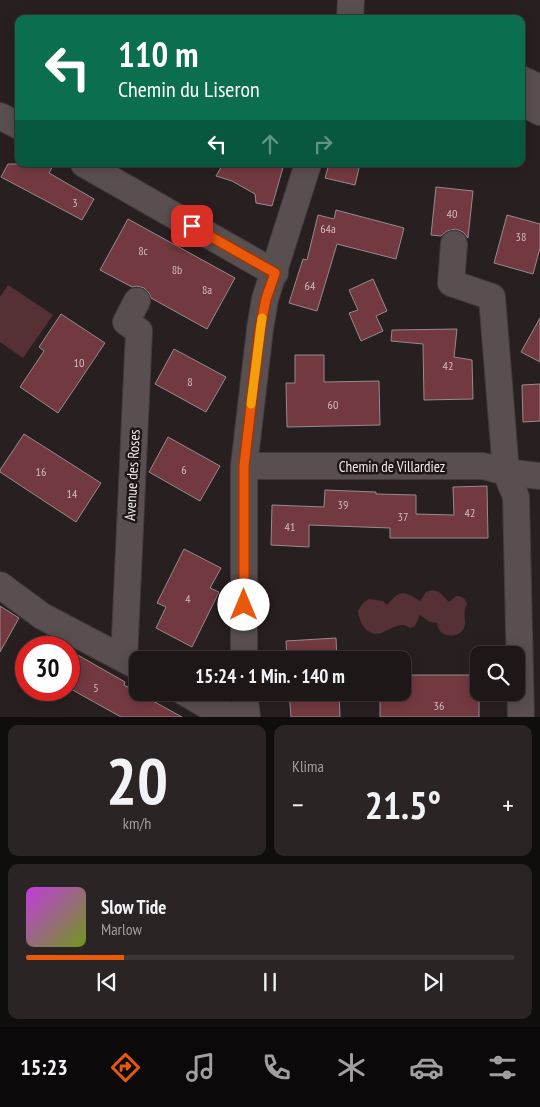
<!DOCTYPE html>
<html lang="de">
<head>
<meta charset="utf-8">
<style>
  :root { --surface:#1e1718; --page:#2b2425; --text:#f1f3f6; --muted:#a19fa2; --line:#3c3637; --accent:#ea580c }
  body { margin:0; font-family:"PT Sans Narrow",sans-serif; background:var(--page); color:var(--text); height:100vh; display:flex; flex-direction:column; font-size:19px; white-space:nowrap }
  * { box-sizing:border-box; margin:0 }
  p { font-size:16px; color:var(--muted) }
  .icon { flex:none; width:28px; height:28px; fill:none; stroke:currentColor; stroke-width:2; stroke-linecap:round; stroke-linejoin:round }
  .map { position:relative; height:717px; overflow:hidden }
  .details { display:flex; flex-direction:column; gap:8px; padding:8px; background:#100d0d; flex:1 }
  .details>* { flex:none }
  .banner { position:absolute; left:15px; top:15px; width:510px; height:152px; border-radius:10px; box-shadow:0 2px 12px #0003,0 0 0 1px var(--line); background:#0b6e4f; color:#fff; overflow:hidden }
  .fabs { position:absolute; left:470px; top:646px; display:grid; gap:10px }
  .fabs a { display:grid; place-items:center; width:55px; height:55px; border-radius:10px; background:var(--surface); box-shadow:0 2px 12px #0003,0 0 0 1px var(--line); font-size:25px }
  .speed { position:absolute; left:15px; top:636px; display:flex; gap:10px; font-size:25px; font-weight:700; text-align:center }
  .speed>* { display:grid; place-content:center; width:65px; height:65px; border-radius:50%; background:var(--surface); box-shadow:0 2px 12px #0003,0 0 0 1px var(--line); line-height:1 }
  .speed .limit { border:8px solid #d22; background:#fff; color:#111 }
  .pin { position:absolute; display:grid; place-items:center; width:42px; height:42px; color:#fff; margin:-21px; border-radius:10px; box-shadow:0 2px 8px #0006 }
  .me { position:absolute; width:55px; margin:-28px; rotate:0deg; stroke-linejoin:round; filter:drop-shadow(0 0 4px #0008) }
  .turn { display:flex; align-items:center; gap:18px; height:105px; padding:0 20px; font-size:22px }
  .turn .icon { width:65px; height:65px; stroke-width:2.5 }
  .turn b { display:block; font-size:35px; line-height:42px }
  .lanes { display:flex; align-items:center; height:48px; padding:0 20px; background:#0003; justify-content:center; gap:25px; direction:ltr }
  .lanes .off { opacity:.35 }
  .big { font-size:38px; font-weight:600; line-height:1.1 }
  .details .tile { flex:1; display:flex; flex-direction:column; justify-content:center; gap:8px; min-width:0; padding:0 18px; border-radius:10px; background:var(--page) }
  .details .dial { align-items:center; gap:0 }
  .dial b { font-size:65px; line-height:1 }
  .song { display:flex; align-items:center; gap:15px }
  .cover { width:60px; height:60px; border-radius:8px; background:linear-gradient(135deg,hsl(290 70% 55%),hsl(80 70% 35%)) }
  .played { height:5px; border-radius:2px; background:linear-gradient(90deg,var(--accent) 20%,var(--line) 20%) }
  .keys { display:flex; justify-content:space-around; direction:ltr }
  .heat { display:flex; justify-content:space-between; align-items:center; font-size:28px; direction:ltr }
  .details .tiles { flex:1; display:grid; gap:8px; grid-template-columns:1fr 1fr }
  .tile:last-child { grid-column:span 2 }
  .trip { position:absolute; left:129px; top:651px; width:282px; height:50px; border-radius:10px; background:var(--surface); box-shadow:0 2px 12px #0003,0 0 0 1px var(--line); font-weight:600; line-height:50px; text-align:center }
  .dock { display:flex; height:80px; justify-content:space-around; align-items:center; background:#0c090a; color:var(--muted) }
  .dock .icon { width:35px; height:35px }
  .dock .selected { color:var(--accent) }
  .dock b { font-size:22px; color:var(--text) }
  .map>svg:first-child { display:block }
  .green { fill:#553135 }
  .building { fill:#733941; stroke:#968b8b }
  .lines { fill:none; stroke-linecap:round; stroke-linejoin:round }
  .minor-casing { stroke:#423a3b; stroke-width:28 }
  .minor { stroke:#594f50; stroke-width:26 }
  .route-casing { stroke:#983908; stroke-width:12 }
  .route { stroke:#ea580c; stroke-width:9 }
  .slow { stroke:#f59e0b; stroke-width:9 }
  .labels { text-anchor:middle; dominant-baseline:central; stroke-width:5; stroke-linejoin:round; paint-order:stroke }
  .number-label { font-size:12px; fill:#d0bdbf }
  .street-label { font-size:15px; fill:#efe9e9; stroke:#1f1617 }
</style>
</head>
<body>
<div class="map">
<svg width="540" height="717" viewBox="0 0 540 717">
  <rect width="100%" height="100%" fill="#281f20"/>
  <path class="green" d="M 8,285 L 53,315 L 23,358 L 0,342 L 0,297 Z
    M 432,590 L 439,592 L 449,602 L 456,596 C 462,596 465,598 467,604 C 461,614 469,624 462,631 C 457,637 445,637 440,631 C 438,629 438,626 437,623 L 430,622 L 420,615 L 415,626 L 410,628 C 409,627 404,625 403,625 C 397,625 389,629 384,632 C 369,639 359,624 358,611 L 363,603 L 369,599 L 383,601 L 387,605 C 400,590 403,590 420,601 L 426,592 Z"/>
  <path class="building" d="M 8,164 L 54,164 L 49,173 L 94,199 L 82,220 L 1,177 Z
    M 223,164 L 284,164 L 272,206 L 256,203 L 255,194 L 232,181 L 216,176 Z
    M 329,164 L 360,164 L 355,185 L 325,178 Z
    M 436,187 L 473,191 L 468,238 L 463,232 L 456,229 L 447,231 L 441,236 L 431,235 Z
    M 336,210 L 404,228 L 396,259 L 337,244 L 317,311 L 289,303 L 303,259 L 307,260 L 318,215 L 334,219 Z
    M 507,215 L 540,224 L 540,248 L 533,274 L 494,263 Z
    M 128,219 L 235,278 L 207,329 L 151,298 L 149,293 L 144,288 L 137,286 L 132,287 L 100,270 Z
    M 373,279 L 387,311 L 376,316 L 383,331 L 361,341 L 349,313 L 358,310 L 349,290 Z
    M 61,314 L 105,343 L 58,413 L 20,387 L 44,351 L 39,347 Z
    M 540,318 L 540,362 L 521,352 Z
    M 457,329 L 454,357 L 472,360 L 473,399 L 424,400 L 423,344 L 391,341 L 392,330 Z
    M 174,349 L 226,377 L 206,412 L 155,384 Z
    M 295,355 L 324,355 L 324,382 L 379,381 L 380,425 L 287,427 L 286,383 L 295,383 Z
    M 540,384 L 540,421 L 523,422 L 522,385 Z
    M 24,434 L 101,483 L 76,522 L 0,472 L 0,470 Z
    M 168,437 L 220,466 L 200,501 L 149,472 Z
    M 487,486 L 488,538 L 390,538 L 390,528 L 309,525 L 309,547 L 271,545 L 272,505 L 324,507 L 325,490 L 376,492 L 376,494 L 416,495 L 416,514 L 454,515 L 453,487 Z
    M 184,549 L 221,568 L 210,588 L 219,592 L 192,647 L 156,628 L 166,607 L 157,603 Z
    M 0,606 L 19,618 L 0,652 Z
    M 336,638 L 337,660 L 287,660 L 286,641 Z
    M 69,650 L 125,682 L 124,685 L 182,717 L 121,717 L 69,688 Z
    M 402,675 L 479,675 L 479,717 L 380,717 L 380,692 L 402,692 Z
    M 289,692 L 339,692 L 340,717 L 291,717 Z"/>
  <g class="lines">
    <defs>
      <path id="minor" d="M 350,19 L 351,0
        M 521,79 L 540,88
        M 521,102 L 540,112
        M 0,116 L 19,126
        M 84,164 L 275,273
        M 454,244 L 451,283 L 492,297 L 506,472 L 516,497 L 521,717
        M 244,466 L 483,466 L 506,472 L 540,476
        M 0,585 L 42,616 L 137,666
        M 124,659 L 139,331 L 126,322 L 137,301
        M 244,660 L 244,466 L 260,329 L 265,299 L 308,164
        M 184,692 L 213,709 L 232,717
        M 244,692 L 247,717"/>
    </defs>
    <use href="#minor" class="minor-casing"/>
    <use href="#minor" class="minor"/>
  </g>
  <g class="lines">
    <defs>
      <path id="route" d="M 192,226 L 275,273 L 266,299 L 260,329 L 244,466 L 244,605"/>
    </defs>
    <use href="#route" class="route-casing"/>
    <use href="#route" class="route"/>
    <path class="slow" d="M 251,404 L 262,318"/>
  </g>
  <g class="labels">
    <g class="number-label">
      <text x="75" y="202">3</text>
      <text x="452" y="213">40</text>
      <text x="328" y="228">64a</text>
      <text x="521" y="236">38</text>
      <text x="143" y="250">8c</text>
      <text x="177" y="269">8b</text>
      <text x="310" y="285">64</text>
      <text x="207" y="289">8a</text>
      <text x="79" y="362">10</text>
      <text x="448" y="365">42</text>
      <text x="190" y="381">8</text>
      <text x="333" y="404">60</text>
      <text x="184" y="469">6</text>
      <text x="41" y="471">16</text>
      <text x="72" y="493">14</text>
      <text x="343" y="504">39</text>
      <text x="470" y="512">42</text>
      <text x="403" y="516">37</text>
      <text x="290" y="526">41</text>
      <text x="188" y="598">4</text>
      <text x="96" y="687">5</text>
      <text x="439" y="705">36</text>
    </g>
    <g class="street-label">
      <text x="392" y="466">Chemin de Villardiez</text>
      <text transform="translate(132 475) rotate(-87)">Avenue des Roses</text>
    </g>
  </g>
</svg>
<div class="fabs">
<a><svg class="icon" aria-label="search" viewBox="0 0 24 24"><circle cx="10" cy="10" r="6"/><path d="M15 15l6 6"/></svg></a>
</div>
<div class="speed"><div class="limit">30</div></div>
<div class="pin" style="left:192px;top:226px;background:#d93025"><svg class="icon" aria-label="arrive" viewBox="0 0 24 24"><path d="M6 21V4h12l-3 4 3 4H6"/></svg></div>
<svg class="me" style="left:244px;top:605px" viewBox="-20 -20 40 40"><circle r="19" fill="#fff"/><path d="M0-13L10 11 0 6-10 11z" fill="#ea580c"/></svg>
<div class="trip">15:24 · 1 Min. · 140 m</div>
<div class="banner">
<div class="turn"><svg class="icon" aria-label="left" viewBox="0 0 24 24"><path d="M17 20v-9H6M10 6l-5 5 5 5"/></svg><div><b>110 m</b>Chemin du Liseron</div></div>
<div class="lanes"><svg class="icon" aria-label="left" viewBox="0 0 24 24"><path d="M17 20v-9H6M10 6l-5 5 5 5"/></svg><svg class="icon off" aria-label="ahead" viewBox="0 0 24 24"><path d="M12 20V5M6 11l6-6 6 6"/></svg><svg class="icon off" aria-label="right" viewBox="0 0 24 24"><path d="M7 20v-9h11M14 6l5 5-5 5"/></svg></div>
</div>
</div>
<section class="details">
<div class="tiles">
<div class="tile dial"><b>20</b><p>km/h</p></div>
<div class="tile"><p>Klima</p>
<div class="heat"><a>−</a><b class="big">21.5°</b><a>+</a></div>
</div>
<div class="tile">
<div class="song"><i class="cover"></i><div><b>Slow Tide</b><p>Marlow</p></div></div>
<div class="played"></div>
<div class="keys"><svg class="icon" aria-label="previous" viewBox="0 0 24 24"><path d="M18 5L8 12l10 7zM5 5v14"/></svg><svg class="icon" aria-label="pause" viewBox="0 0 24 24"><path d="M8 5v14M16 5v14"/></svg><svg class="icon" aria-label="next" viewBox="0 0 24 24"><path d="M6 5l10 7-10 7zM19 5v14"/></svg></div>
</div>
</div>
</section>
<nav class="dock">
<b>15:23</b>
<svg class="icon selected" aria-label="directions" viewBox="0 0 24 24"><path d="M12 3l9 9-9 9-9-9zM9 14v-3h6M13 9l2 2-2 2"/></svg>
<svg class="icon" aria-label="music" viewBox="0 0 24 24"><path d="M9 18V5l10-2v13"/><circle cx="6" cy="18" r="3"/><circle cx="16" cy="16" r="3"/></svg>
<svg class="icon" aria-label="phone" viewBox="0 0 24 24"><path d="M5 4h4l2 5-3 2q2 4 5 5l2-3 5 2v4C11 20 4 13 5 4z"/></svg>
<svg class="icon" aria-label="climate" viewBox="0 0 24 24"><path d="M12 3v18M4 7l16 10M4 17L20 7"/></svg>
<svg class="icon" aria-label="car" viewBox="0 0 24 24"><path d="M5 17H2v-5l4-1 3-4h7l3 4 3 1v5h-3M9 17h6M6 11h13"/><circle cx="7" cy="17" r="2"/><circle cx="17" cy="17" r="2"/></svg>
<svg class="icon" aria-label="filters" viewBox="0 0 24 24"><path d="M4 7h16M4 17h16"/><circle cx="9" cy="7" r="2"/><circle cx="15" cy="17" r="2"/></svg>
</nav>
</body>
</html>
